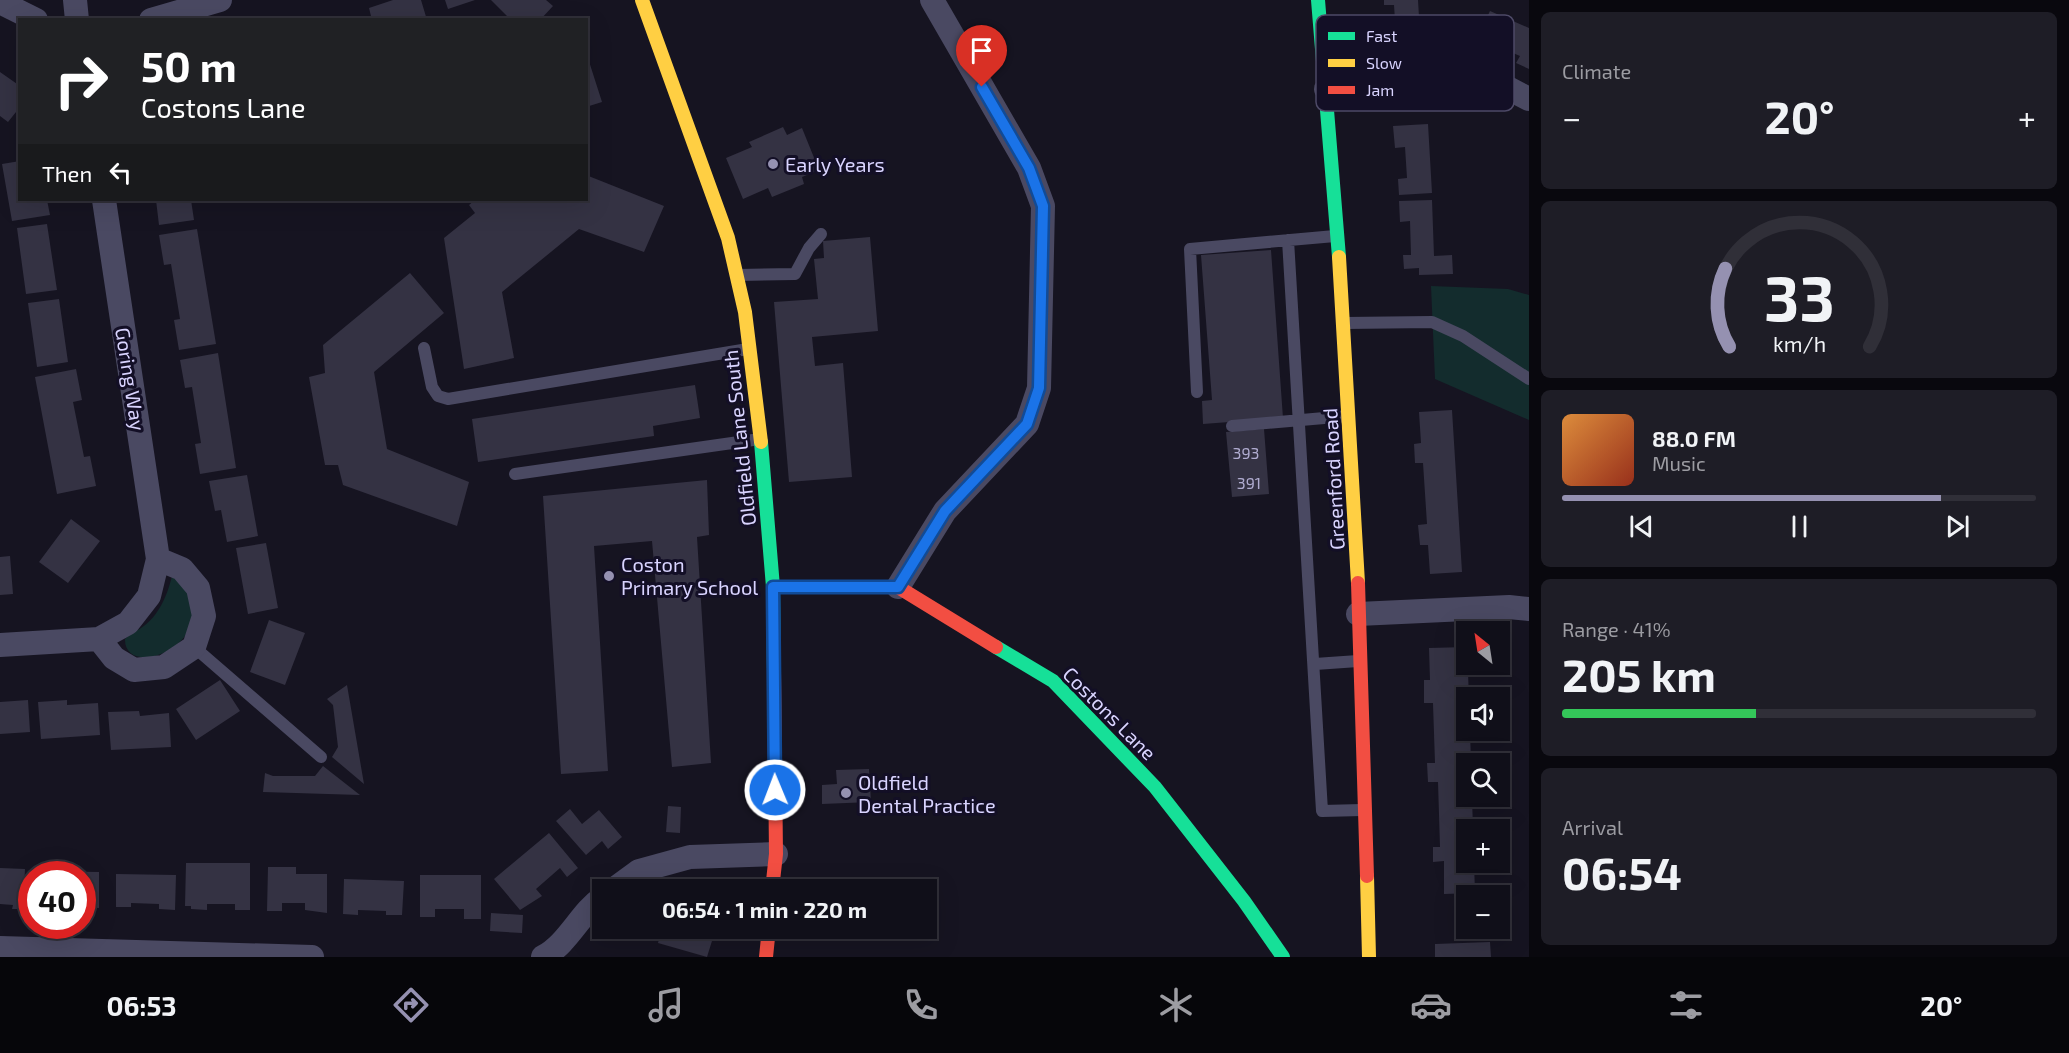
<!DOCTYPE html>
<html lang="en">
<head>
<meta charset="utf-8">
<style>
  :root { --surface:#100f19; --page:#1e1d26; --text:#f1f3f6; --muted:#9c9ca2; --line:#302f38; --accent:#9591b1 }
  body { margin:0; font-family:"Exo 2",sans-serif; background:var(--page); color:var(--text); height:100vh; display:flex; flex-direction:column; font-size:22px; white-space:nowrap }
  * { box-sizing:border-box; margin:0 }
  p { font-size:20px; color:var(--muted) }
  .icon { flex:none; width:33px; height:33px; fill:none; stroke:currentColor; stroke-width:2; stroke-linecap:round; stroke-linejoin:round }
  .map { position:relative; flex:1; overflow:hidden }
  .sheet { display:flex; flex-direction:column; gap:12px; padding:12px; background:#09080e; width:540px }
  .sheet>* { flex:none }
  .banner { position:absolute; left:18px; top:18px; width:570px; height:183px; border-radius:0px; box-shadow:0 6px 24px #0002,0 0 0 2px var(--line); background:#202124; color:#fff; overflow:hidden }
  .needle { width:39px; rotate:330deg }
  .controls { position:absolute; left:1456px; top:621px; display:grid; gap:12px }
  .controls a { display:grid; place-items:center; width:54px; height:54px; border-radius:0px; background:var(--surface); box-shadow:0 6px 24px #0002,0 0 0 2px var(--line); font-size:30px }
  .speed { position:absolute; left:18px; top:861px; display:flex; gap:12px; font-size:30px; font-weight:700; text-align:center }
  .speed>* { display:grid; place-content:center; width:78px; height:78px; border-radius:50%; background:var(--surface); box-shadow:0 6px 24px #0002,0 0 0 2px var(--line); line-height:1 }
  .speed .limit { border:9px solid #d22; background:#fff; color:#111 }
  .pin { position:absolute; display:grid; place-items:center; width:51px; height:51px; color:#fff; margin:-62px -26px; border-radius:50% 50% 50% 0; rotate:-45deg; box-shadow:0 0 6px #0007 }
  .pin .icon { rotate:45deg }
  .me { position:absolute; width:66px; margin:-33px; rotate:359deg; stroke-linejoin:round; filter:drop-shadow(0 0 4px #0008) }
  .turn { display:flex; align-items:center; gap:21px; height:126px; padding:0 24px; font-size:27px }
  .turn .icon { width:78px; height:78px; stroke-width:2.5 }
  .turn b { display:block; font-size:42px; line-height:51px }
  .then { display:flex; align-items:center; height:57px; padding:0 24px; background:#0003; gap:12px; font-size:22px }
  .big { font-size:45px; font-weight:700; line-height:1.1 }
  .sheet .card { flex:1; display:flex; flex-direction:column; justify-content:center; gap:9px; min-width:0; padding:0 21px; border-radius:9px; background:var(--page) }
  .sheet .dial { align-items:center; gap:0 }
  .dial svg { height:156px; overflow:visible; fill:none; stroke:var(--line); stroke-width:7; stroke-linecap:round; text-anchor:middle }
  .dial text { fill:var(--text); stroke:none }
  .song { display:flex; align-items:center; gap:18px }
  .cover { width:72px; height:72px; border-radius:9px; background:linear-gradient(135deg,hsl(30 70% 55%),hsl(10 70% 35%)) }
  .played { height:6px; border-radius:3px; background:linear-gradient(90deg,var(--accent) 80%,var(--line) 80%) }
  .keys { display:flex; justify-content:space-around; direction:ltr }
  .heat { display:flex; justify-content:space-between; align-items:center; font-size:33px; direction:ltr }
  .charge { height:9px; border-radius:4px; background:linear-gradient(90deg,#34c759 41%,var(--line) 0) }
  .trip { position:absolute; left:592px; top:879px; width:345px; height:60px; border-radius:0px; background:var(--surface); box-shadow:0 6px 24px #0002,0 0 0 2px var(--line); font-weight:700; line-height:60px; text-align:center }
  .dock { display:flex; height:96px; justify-content:space-around; align-items:center; background:#06060a; color:var(--muted) }
  .dock .icon { width:42px; height:42px }
  .dock .on { color:var(--accent) }
  .dock b { font-size:27px; color:var(--text) }
  main { display:flex; flex:1; min-height:0 }
  .map>svg:first-child { display:block }
  .green { fill:#132c2d }
  .building { fill:#343243 }
  .lines { fill:none; stroke-linecap:round; stroke-linejoin:round }
  .lane { stroke:#4a4962; stroke-width:12 }
  .street { stroke:#4a4962; stroke-width:24 }
  .fast { stroke:#16e098; stroke-width:14 }
  .slow { stroke:#ffcf43; stroke-width:14 }
  .jam { stroke:#f24e42; stroke-width:14 }
  .route-casing { stroke:#114b97; stroke-width:15 }
  .route { stroke:#1a73e8; stroke-width:10 }
  .poi-dot { fill:#9591b1; stroke:#130f26; stroke-width:2 }
  .labels { text-anchor:middle; dominant-baseline:central; stroke-width:6; stroke-linejoin:round; paint-order:stroke }
  .number-label { font-size:16px; fill:#b0acd0 }
  .poi-label { font-size:20px; fill:#d9d4ff; stroke:#130f26; text-anchor:start }
  .street-label { font-size:20px; fill:#d9d4ff; stroke:#130f26 }
  .key { fill:#130f26; stroke:#4e4a67; stroke-width:1.5 }
  .key-label { font-size:16px; fill:#d9d4ff }
</style>
</head>
<body>
<main>
<div class="map">
<svg width="1529" height="957" viewBox="0 0 1529 957">
  <rect width="100%" height="100%" fill="#161421"/>
  <path class="green" d="M 1431,286 L 1508,289 L 1529,295 L 1529,420 L 1435,379 Z
    M 178,574 C 183,583 194,598 194,608 C 196,654 124,675 125,639 C 130,634 135,632 141,628 C 159,616 167,596 172,576 Z"/>
  <path class="building" d="M 393,0 L 421,0 L 427,20 L 372,20 L 369,8 Z
    M 445,0 L 475,0 L 448,9 Z
    M 491,0 L 546,0 L 553,6 L 540,20 L 511,20 Z
    M 1384,0 L 1418,0 L 1421,51 L 1388,53 L 1387,36 L 1396,36 L 1394,5 L 1384,5 Z
    M 1490,11 L 1529,28 L 1529,69 L 1516,63 L 1520,56 L 1492,44 L 1489,51 L 1474,44 Z
    M 586,52 L 602,102 L 586,107 Z
    M 0,72 L 20,86 L 20,107 L 8,122 L 0,116 Z
    M 1428,124 L 1432,193 L 1399,195 L 1398,179 L 1407,178 L 1405,147 L 1395,148 L 1393,126 Z
    M 783,127 L 787,135 L 802,128 L 819,170 L 802,177 L 804,184 L 772,197 L 768,188 L 743,199 L 726,158 L 752,147 L 749,142 Z
    M 20,161 L 20,200 L 47,200 L 50,215 L 12,221 L 2,164 Z
    M 586,175 L 664,206 L 644,252 L 579,229 L 502,292 L 514,358 L 464,369 L 444,238 L 475,213 L 469,205 L 475,200 L 586,200 Z
    M 156,200 L 191,200 L 194,220 L 159,225 Z
    M 1432,200 L 1434,256 L 1452,255 L 1453,274 L 1419,275 L 1419,268 L 1404,269 L 1403,255 L 1411,255 L 1410,221 L 1400,222 L 1399,201 Z
    M 47,224 L 57,290 L 26,294 L 17,228 Z
    M 197,229 L 216,344 L 179,350 L 174,320 L 180,319 L 171,264 L 164,265 L 159,235 Z
    M 870,237 L 878,331 L 812,337 L 815,366 L 843,363 L 852,477 L 789,482 L 774,302 L 818,299 L 814,259 L 824,258 L 823,241 Z
    M 1271,250 L 1283,418 L 1203,424 L 1202,401 L 1212,400 L 1201,255 Z
    M 410,273 L 444,313 L 374,372 L 387,449 L 469,482 L 457,526 L 343,485 L 338,465 L 325,465 L 309,377 L 325,373 L 323,345 Z
    M 59,299 L 68,362 L 37,367 L 28,303 Z
    M 218,353 L 236,468 L 200,474 L 195,444 L 201,443 L 192,387 L 185,388 L 180,360 Z
    M 76,369 L 82,400 L 73,402 L 84,457 L 90,456 L 96,486 L 57,494 L 35,377 Z
    M 695,385 L 700,418 L 653,426 L 654,436 L 478,462 L 472,419 Z
    M 1452,410 L 1462,572 L 1430,574 L 1428,545 L 1420,545 L 1418,525 L 1427,524 L 1423,463 L 1415,463 L 1414,444 L 1421,443 L 1419,412 Z
    M 1264,429 L 1269,494 L 1232,497 L 1226,432 Z
    M 247,475 L 258,536 L 227,542 L 221,510 L 215,511 L 209,481 Z
    M 707,480 L 709,535 L 697,537 L 711,763 L 672,767 L 652,541 L 594,546 L 608,771 L 561,774 L 543,496 Z
    M 71,519 L 100,541 L 68,583 L 39,562 Z
    M 266,543 L 278,608 L 248,614 L 236,548 Z
    M 10,556 L 13,594 L 0,595 L 0,557 Z
    M 269,620 L 305,633 L 285,685 L 250,672 Z
    M 1467,647 L 1469,698 L 1467,698 L 1467,730 L 1470,730 L 1471,764 L 1467,764 L 1467,796 L 1472,796 L 1473,830 L 1467,830 L 1467,862 L 1474,862 L 1475,893 L 1444,894 L 1444,861 L 1433,862 L 1433,847 L 1440,847 L 1438,782 L 1428,782 L 1427,763 L 1435,763 L 1433,703 L 1424,703 L 1424,680 L 1430,680 L 1429,648 Z
    M 220,680 L 240,711 L 196,740 L 176,709 Z
    M 347,685 L 364,784 L 332,757 L 338,747 L 333,705 L 327,699 Z
    M 28,700 L 30,732 L 0,734 L 0,702 Z
    M 67,700 L 67,705 L 98,703 L 100,735 L 41,739 L 38,702 Z
    M 139,711 L 140,716 L 169,713 L 171,747 L 111,750 L 108,712 Z
    M 323,766 L 360,795 L 263,792 L 265,773 L 273,776 L 315,776 Z
    M 869,769 L 871,802 L 822,804 L 822,785 L 837,784 L 836,770 Z
    M 668,806 L 681,807 L 680,833 L 666,832 Z
    M 570,809 L 582,824 L 599,810 L 622,837 L 608,849 L 602,841 L 586,855 L 556,821 Z
    M 549,833 L 578,868 L 567,877 L 560,868 L 536,889 L 542,896 L 520,910 L 494,879 Z
    M 186,863 L 250,863 L 250,910 L 235,910 L 235,904 L 207,904 L 207,910 L 191,909 L 191,906 L 185,906 Z
    M 268,867 L 296,867 L 296,874 L 327,874 L 327,913 L 305,910 L 305,903 L 282,903 L 282,911 L 267,911 Z
    M 0,868 L 25,869 L 23,909 L 12,909 L 13,905 L 0,904 Z
    M 40,871 L 99,872 L 99,908 L 83,907 L 82,874 L 40,874 Z
    M 116,874 L 176,875 L 175,910 L 159,909 L 159,904 L 131,903 L 131,907 L 116,907 Z
    M 420,875 L 481,875 L 481,919 L 464,919 L 464,909 L 435,909 L 435,917 L 420,917 Z
    M 344,879 L 404,881 L 402,915 L 386,915 L 386,911 L 358,910 L 358,915 L 343,914 Z
    M 491,913 L 523,915 L 522,933 L 490,931 Z
    M 662,928 L 716,928 L 707,957 L 658,943 Z
    M 1490,942 L 1491,957 L 1435,957 L 1435,944 Z"/>
  <g class="lines">
    <path class="lane" d="M 1288,240 L 1322,811 L 1362,810
      M 738,275 L 795,274 L 809,248 L 821,234
      M 1345,323 L 1432,322 L 1463,336 L 1529,379
      M 424,348 L 432,387 L 438,396 L 448,399 L 748,349
      M 1197,392 L 1190,249 L 1335,236
      M 1232,426 L 1347,416
      M 515,474 L 760,439
      M 194,647 L 321,757
      M 1315,664 L 1358,661"/>
    <path class="street" d="M 75,0 L 77,20
      M 0,2 L 36,20
      M 151,20 L 220,0
      M 1326,89 L 1479,80 L 1502,85 L 1529,99
      M 898,587 L 945,511 L 1027,424 L 1039,388 L 1043,206 L 1029,168 L 932,0
      M 1358,614 L 1509,607 L 1529,609
      M 99,639 L 114,658 L 134,670 L 164,667 L 194,647 L 204,616 L 198,588 L 182,569 L 158,559
      M 0,645 L 99,639 L 128,623 L 149,596 L 158,559 L 104,200
      M 613,890 L 639,871 L 690,857 L 776,854
      M 0,948 L 312,957
      M 543,957 C 568,944 580,913 603,897"/>
    <path class="fast" d="M 1318,0 L 1339,257
      M 761,442 L 773,587 L 774,671
      M 996,647 L 1053,681 L 1155,787 L 1244,901 L 1283,957"/>
    <path class="slow" d="M 642,0 L 728,238 L 745,312 L 761,442
      M 1339,257 L 1358,583
      M 1367,876 L 1369,957"/>
    <path class="jam" d="M 1358,583 L 1367,876
      M 773,587 L 898,587 L 996,647
      M 772,890 L 776,854 L 774,671
      M 766,957 L 769,928"/>
  </g>
  <g class="lines">
    <defs>
      <path id="route" d="M 775,790 L 773,587 L 898,587 L 945,511 L 1027,424 L 1039,388 L 1043,206 L 1029,168 L 982,87"/>
    </defs>
    <use href="#route" class="route-casing"/>
    <use href="#route" class="route"/>
  </g>
  <g class="poi-dot">
    <circle cx="773" cy="164" r="6"/>
    <circle cx="609" cy="576" r="6"/>
    <circle cx="846" cy="793" r="6"/>
  </g>
  <g class="labels">
    <g class="number-label">
      <text x="1246" y="452">393</text>
      <text x="1249" y="482">391</text>
    </g>
    <g class="poi-label">
      <text x="785" y="164">Early Years</text>
      <text x="621" y="564">Coston<tspan x="621" dy="23">Primary School</tspan></text>
      <text x="858" y="782">Oldfield<tspan x="858" dy="23">Dental Practice</tspan></text>
    </g>
    <g class="street-label">
      <text transform="translate(131 379) rotate(81)">Goring Way</text>
      <text transform="translate(739 438) rotate(-96)">Oldfield Lane South</text>
      <text transform="translate(1333 479) rotate(-93)">Greenford Road</text>
      <text transform="translate(1110 713) rotate(45)">Costons Lane</text>
    </g>
  </g>
  <rect x="1316" y="15" width="198" height="96" rx="9" class="key"/>
  <rect x="1328" y="32" width="27" height="8" fill="#16e098"/>
  <rect x="1328" y="59" width="27" height="8" fill="#ffcf43"/>
  <rect x="1328" y="86" width="27" height="8" fill="#f24e42"/>
  <g class="key-label">
    <text x="1366" y="42">Fast</text>
    <text x="1366" y="69">Slow</text>
    <text x="1366" y="96">Jam</text>
  </g>
</svg>
<div class="controls">
<a><svg class="needle" viewBox="-14 -14 28 28"><path d="M0-13l5 13h-10z" fill="#e53935"/><path d="M0 13l5-13h-10z" fill="#9c9ca2"/></svg></a>
<a><svg class="icon" aria-label="sound" viewBox="0 0 24 24"><path d="M4 9h4l5-4v14l-5-4H4zM17 9q2 3 0 6"/></svg></a>
<a><svg class="icon" aria-label="search" viewBox="0 0 24 24"><circle cx="10" cy="10" r="6"/><path d="M15 15l6 6"/></svg></a>
<a>+</a>
<a>−</a>
</div>
<div class="speed"><div class="limit">40</div></div>
<div class="pin" style="left:982px;top:87px;background:#d93025"><svg class="icon" aria-label="arrive" viewBox="0 0 24 24"><path d="M6 21V4h12l-3 4 3 4H6"/></svg></div>
<svg class="me" style="left:775px;top:790px" viewBox="-20 -20 40 40"><circle r="17" fill="#1a73e8" stroke="#fff" stroke-width="3"/><path d="M0-11L8 9 0 5-8 9z" fill="#fff"/></svg>
<div class="trip">06:54 · 1 min · 220 m</div>
<div class="banner">
<div class="turn"><svg class="icon" aria-label="right" viewBox="0 0 24 24"><path d="M7 20v-9h11M14 6l5 5-5 5"/></svg><div><b>50 m</b>Costons Lane</div></div>
<div class="then">Then<svg class="icon" aria-label="left" viewBox="0 0 24 24"><path d="M17 20v-9H6M10 6l-5 5 5 5"/></svg></div>
</div>
</div>
<section class="sheet">
<div class="card"><p>Climate</p>
<div class="heat"><a>−</a><b class="big">20°</b><a>+</a></div>
</div>
<div class="card dial"><svg viewBox="0 0 100 80">
<path d="M14 69A42 42 0 1 1 86 69"/>
<path d="M14 69A42 42 0 0 1 12 29" stroke="#9591b1"/>
<text x="50" y="56" font-size="32" font-weight="700">33</text>
<text x="50" y="72" font-size="11">km/h</text>
</svg></div>
<div class="card">
<div class="song"><i class="cover"></i><div><b>88.0 FM</b><p>Music</p></div></div>
<div class="played"></div>
<div class="keys"><svg class="icon" aria-label="previous" viewBox="0 0 24 24"><path d="M18 5L8 12l10 7zM5 5v14"/></svg><svg class="icon" aria-label="pause" viewBox="0 0 24 24"><path d="M8 5v14M16 5v14"/></svg><svg class="icon" aria-label="next" viewBox="0 0 24 24"><path d="M6 5l10 7-10 7zM19 5v14"/></svg></div>
</div>
<div class="card"><p>Range · 41%</p><b class="big">205 km</b><div class="charge"></div></div>
<div class="card"><p>Arrival</p><b class="big">06:54</b></div>
</section>
</main>
<nav class="dock">
<b>06:53</b>
<svg class="icon on" aria-label="directions" viewBox="0 0 24 24"><path d="M12 3l9 9-9 9-9-9zM9 14v-3h6M13 9l2 2-2 2"/></svg>
<svg class="icon" aria-label="music" viewBox="0 0 24 24"><path d="M9 18V5l10-2v13"/><circle cx="6" cy="18" r="3"/><circle cx="16" cy="16" r="3"/></svg>
<svg class="icon" aria-label="phone" viewBox="0 0 24 24"><path d="M5 4h4l2 5-3 2q2 4 5 5l2-3 5 2v4C11 20 4 13 5 4z"/></svg>
<svg class="icon" aria-label="climate" viewBox="0 0 24 24"><path d="M12 3v18M4 7l16 10M4 17L20 7"/></svg>
<svg class="icon" aria-label="car" viewBox="0 0 24 24"><path d="M5 17H2v-5l4-1 3-4h7l3 4 3 1v5h-3M9 17h6M6 11h13"/><circle cx="7" cy="17" r="2"/><circle cx="17" cy="17" r="2"/></svg>
<svg class="icon" aria-label="filters" viewBox="0 0 24 24"><path d="M4 7h16M4 17h16"/><circle cx="9" cy="7" r="2"/><circle cx="15" cy="17" r="2"/></svg>
<b>20°</b>
</nav>
</body>
</html>
